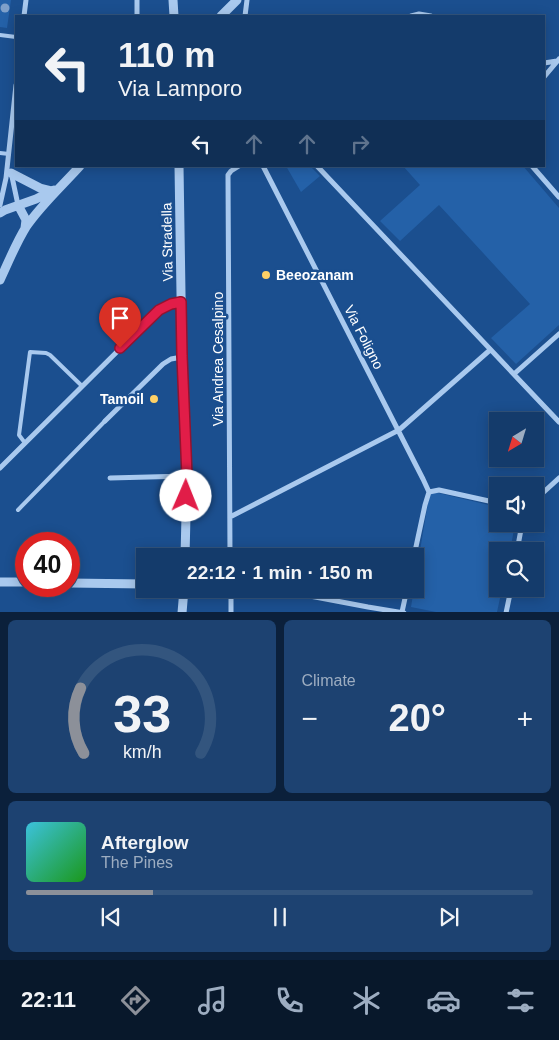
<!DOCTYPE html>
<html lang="en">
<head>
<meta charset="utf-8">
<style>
  :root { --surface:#143b6b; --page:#1d4271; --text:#f1f3f6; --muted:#9dadc1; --line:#33557e; --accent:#8c9099 }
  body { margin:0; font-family:Arial,sans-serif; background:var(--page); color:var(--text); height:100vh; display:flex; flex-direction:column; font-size:19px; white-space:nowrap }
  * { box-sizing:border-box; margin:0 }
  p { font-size:16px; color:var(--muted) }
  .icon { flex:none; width:28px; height:28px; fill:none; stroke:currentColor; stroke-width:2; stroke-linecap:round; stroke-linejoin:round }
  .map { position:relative; height:612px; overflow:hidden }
  .sheet { display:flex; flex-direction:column; gap:8px; padding:8px; background:#0b203b; flex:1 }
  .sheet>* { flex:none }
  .top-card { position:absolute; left:15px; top:15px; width:530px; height:152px; border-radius:0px; box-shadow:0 2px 12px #0003,0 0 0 1px var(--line); background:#143b6b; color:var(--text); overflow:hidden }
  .needle { width:32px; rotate:218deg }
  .tools { position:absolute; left:489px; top:412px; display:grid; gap:10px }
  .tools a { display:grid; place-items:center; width:55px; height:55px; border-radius:0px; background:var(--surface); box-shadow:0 2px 12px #0003,0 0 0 1px var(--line); font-size:25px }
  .speed { position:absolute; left:15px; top:532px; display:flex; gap:10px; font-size:25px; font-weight:700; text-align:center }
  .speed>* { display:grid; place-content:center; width:65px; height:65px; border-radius:50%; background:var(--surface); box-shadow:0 2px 12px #0003,0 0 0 1px var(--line); line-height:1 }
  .speed .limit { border:8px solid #d22; background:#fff; color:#111 }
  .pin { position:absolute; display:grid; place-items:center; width:42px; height:42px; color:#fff; margin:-51px -21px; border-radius:50% 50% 50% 0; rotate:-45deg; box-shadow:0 0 5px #0007 }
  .pin .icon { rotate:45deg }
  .me { position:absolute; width:55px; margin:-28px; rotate:1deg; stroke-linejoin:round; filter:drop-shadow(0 0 4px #0008) }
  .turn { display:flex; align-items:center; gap:18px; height:105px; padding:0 20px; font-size:22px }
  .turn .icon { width:65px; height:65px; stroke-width:2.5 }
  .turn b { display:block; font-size:35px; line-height:42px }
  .lanes { display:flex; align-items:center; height:48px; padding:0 20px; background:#0003; justify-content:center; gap:25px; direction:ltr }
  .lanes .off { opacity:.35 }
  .big { font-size:38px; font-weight:700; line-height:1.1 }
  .sheet .widget { flex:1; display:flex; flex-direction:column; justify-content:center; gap:8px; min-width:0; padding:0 18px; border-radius:8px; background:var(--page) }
  .sheet .dial { align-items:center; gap:0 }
  .dial svg { height:130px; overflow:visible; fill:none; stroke:var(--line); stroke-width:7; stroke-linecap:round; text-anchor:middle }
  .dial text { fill:var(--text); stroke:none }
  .song { display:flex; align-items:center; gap:15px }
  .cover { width:60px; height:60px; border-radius:8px; background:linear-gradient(135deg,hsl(190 70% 55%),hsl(120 70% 35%)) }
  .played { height:5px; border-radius:2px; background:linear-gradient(90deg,var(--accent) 25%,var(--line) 25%) }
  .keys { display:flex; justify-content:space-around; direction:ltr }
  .heat { display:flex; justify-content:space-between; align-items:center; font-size:28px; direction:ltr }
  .sheet .tiles { flex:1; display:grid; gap:8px; grid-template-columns:1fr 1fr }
  .widget:last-child { grid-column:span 2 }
  .trip { position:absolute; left:136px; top:548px; width:288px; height:50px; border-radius:0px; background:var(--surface); box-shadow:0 2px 12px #0003,0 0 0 1px var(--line); font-weight:700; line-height:50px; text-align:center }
  .dock { display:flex; height:80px; justify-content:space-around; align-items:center; background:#08182b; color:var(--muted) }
  .dock .icon { width:35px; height:35px }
  .dock .on { color:var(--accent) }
  .dock b { font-size:22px; color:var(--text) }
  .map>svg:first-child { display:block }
  .green { fill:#2461a8 }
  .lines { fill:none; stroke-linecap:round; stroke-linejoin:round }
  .service { stroke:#a9c9ee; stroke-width:4 }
  .minor { stroke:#a9c9ee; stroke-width:5 }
  .tertiary { stroke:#a9c9ee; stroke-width:9 }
  .tree { fill:#7ea0ca }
  .route-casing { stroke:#92132f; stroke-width:12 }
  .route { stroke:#e11d48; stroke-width:9 }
  .poi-dot { fill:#ffd166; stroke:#1b4f8f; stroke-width:2 }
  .labels { text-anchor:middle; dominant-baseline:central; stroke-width:5; stroke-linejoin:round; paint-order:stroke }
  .street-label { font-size:14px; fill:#fff; stroke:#1b4f8f }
  .poi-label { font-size:14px; font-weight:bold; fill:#fff; stroke:#1b4f8f; text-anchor:start }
</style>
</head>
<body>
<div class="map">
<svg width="559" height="613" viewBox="0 0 559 613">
  <rect width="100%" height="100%" fill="#1b4f8f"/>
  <path class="green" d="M 0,0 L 11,0 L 7,28 L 0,27 Z
    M 286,166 L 310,166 L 320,176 L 301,192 Z
    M 403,166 L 523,166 L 559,208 L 559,325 L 516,364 L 491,338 L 530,304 L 439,205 L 400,241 L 380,221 L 420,185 Z
    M 430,491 L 497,507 L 498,524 L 515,524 L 510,551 L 498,551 L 498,589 L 502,589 L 497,612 L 436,612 L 411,607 L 414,589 L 415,589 L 415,580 Z"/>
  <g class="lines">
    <path class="service" d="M 0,35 L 16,37
      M 0,153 L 9,154
      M 25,443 L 19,435 L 30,352 L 46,353 L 50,355 L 82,386
      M 18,510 L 105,421"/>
    <path class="minor" d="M 24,16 L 26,0
      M 137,16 L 137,0
      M 245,16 L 247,0
      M 411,16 L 419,14 L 431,16
      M 544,63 L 557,61
      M 544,77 L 559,59
      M 263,166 L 423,479 L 429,492
      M 317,166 L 559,422
      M 532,166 L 559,197
      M 11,172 L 18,205
      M 0,205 L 6,178 L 16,85
      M 514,374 L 559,334
      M 105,421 L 163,364 L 171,359 L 182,357
      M 0,468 L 159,310 L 171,304 L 181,302
      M 110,478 L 187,476
      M 535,500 L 559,478
      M 230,517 L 399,430 L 490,350
      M 517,551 L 522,524
      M 230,556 L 228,175 L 231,171 L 239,166
      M 414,556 L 425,505 L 429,492 L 439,490 L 498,503
      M 231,589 L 231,613
      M 273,589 L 368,607 L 404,613
      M 402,612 L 407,589
      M 506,613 L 511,589"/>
    <path class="tertiary" d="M 173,0 L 174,16
      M 221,16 L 237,0
      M 179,166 L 182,357 L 187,476 L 185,556
      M 11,173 L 40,188 L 52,191
      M 18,205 L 26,220 L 25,228
      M 0,213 L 5,210 L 36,199 L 54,190
      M 0,280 C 8,263 16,243 26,227 C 41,205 62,186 80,166
      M 0,582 L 26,582
      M 69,583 L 145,584
      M 182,613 L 184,589"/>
  </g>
  <circle class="tree" cx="5" cy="8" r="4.5"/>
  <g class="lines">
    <defs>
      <path id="route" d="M 120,348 L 159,310 L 171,304 L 181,302 L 182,356 L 187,476 L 186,496"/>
    </defs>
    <use href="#route" class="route-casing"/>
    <use href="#route" class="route"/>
  </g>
  <g class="poi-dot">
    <circle cx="266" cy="275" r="5"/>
    <circle cx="154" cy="399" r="5"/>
  </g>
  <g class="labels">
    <g class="street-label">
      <text transform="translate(167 242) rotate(-91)">Via Stradella</text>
      <text transform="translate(364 337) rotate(63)">Via Foligno</text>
      <text transform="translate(218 359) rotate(-90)">Via Andrea Cesalpino</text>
    </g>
    <g class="poi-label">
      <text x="276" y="275">Beeozanam</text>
      <text x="144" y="399" text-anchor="end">Tamoil</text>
    </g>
  </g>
</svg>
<div class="tools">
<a><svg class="needle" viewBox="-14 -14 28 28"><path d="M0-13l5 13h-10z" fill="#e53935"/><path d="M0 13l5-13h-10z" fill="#9dadc1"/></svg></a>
<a><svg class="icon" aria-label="sound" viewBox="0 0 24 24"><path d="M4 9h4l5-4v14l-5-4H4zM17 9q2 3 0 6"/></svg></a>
<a><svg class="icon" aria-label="search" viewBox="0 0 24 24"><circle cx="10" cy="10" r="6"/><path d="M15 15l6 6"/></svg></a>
</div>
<div class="speed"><div class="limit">40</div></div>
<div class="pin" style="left:120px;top:348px;background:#d93025"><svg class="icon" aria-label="arrive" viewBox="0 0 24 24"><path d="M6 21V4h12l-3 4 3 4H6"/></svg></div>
<svg class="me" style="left:186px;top:496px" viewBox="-20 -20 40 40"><circle r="19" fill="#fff"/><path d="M0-13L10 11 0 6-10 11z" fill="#e11d48"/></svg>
<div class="trip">22:12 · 1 min · 150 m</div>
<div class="top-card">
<div class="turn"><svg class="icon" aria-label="left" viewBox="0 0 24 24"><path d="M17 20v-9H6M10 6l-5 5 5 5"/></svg><div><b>110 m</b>Via Lamporo</div></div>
<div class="lanes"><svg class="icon" aria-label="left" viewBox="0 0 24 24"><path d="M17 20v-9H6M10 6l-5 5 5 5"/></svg><svg class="icon off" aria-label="ahead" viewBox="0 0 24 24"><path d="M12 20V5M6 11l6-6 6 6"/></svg><svg class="icon off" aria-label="ahead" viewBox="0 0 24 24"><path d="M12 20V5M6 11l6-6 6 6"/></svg><svg class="icon off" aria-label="right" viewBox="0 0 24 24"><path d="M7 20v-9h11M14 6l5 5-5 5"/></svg></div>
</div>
</div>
<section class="sheet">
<div class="tiles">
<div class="widget dial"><svg viewBox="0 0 100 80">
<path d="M14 69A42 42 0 1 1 86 69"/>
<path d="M14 69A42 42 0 0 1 12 29" stroke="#8c9099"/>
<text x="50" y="56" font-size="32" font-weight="700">33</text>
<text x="50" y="72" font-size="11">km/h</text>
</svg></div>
<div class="widget"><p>Climate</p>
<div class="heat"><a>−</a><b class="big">20°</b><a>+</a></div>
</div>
<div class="widget">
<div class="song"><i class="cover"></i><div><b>Afterglow</b><p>The Pines</p></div></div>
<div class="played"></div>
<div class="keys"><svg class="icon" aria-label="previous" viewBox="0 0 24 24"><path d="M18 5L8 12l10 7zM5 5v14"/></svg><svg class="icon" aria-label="pause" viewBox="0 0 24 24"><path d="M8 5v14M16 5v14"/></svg><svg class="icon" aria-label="next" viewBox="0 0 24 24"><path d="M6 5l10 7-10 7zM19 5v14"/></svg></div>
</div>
</div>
</section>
<nav class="dock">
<b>22:11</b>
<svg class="icon on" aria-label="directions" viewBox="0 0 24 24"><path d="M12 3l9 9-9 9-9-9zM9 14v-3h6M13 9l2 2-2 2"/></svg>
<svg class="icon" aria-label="music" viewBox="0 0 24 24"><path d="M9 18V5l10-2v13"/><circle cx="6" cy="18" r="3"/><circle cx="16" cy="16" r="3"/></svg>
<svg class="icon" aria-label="phone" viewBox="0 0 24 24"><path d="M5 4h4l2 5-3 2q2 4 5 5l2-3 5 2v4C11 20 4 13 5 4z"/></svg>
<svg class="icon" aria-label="climate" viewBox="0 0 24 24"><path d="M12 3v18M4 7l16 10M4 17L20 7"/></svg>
<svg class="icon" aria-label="car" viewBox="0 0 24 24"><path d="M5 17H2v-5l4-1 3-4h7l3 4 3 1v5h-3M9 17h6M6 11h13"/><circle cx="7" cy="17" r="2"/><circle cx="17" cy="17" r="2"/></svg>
<svg class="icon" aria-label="filters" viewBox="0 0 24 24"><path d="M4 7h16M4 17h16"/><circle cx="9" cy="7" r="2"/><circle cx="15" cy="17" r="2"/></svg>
</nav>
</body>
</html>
